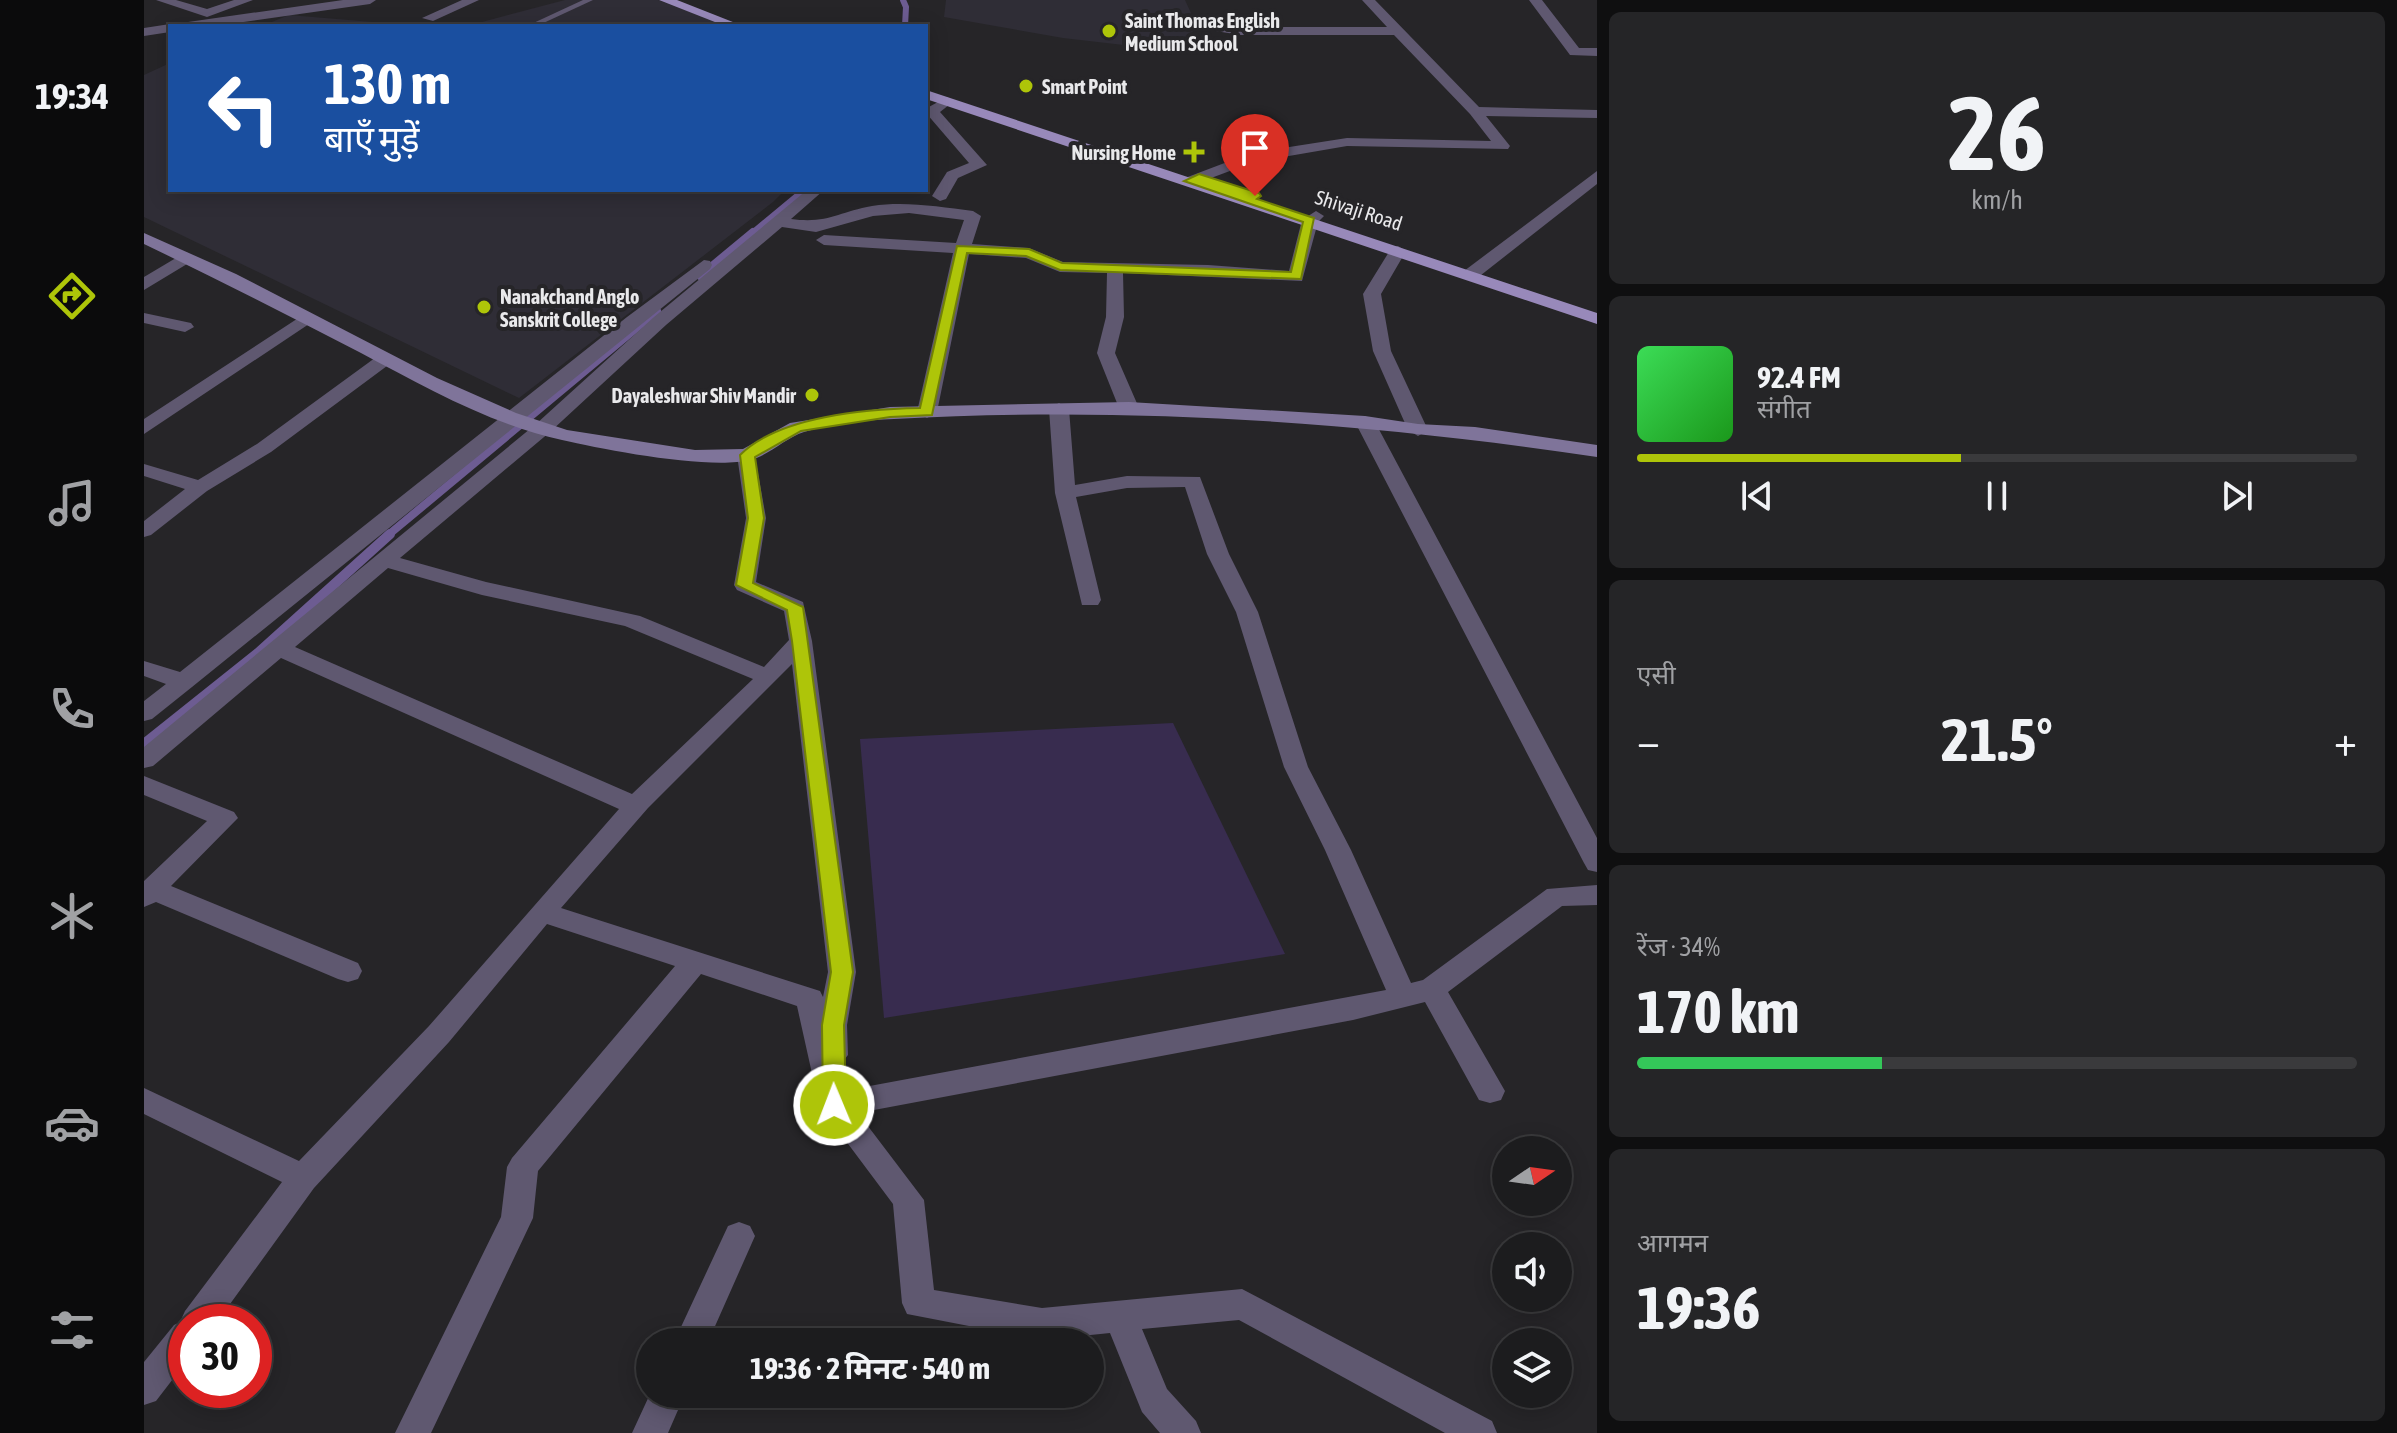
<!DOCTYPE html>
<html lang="hi">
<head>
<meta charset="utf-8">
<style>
  :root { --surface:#1c1c1e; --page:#252527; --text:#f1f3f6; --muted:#a0a1a4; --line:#3a3a3c; --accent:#aec509 }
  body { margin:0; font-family:"Asap Condensed","Noto Sans Devanagari",sans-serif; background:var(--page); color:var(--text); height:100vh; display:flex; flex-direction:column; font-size:30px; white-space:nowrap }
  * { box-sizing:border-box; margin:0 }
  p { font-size:26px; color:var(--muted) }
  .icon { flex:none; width:44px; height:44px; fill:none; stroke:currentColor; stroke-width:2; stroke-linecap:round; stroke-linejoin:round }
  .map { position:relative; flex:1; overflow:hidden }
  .panel { display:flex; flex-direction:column; gap:12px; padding:12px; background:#0f0f10; width:800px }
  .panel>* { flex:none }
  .banner { position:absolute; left:24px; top:24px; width:760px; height:168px; border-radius:0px; box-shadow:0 4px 20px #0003,0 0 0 2px var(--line); background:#1a4fa0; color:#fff; overflow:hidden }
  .needle { width:52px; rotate:77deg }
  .buttons { position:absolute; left:1348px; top:1136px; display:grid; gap:16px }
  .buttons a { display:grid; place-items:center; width:80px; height:80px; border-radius:50%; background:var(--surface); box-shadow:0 4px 20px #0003,0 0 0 2px var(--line); font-size:40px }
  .speed { position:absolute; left:24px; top:1304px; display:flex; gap:16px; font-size:40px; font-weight:700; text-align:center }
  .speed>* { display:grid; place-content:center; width:104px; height:104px; border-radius:50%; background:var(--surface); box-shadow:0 4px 20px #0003,0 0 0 2px var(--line); line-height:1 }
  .speed .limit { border:12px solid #d22; background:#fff; color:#111 }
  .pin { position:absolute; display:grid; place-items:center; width:68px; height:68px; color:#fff; margin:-82px -34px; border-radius:50% 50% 50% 0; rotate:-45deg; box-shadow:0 0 8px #0007 }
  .pin .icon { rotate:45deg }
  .me { position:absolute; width:88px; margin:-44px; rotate:359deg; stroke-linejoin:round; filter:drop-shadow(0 0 6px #0008) }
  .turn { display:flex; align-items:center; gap:28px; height:168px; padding:0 24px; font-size:36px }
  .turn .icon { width:104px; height:104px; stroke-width:2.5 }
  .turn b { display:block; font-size:56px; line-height:68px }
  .big { font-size:60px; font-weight:700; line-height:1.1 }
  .panel .tile { flex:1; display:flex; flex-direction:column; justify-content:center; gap:12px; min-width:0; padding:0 28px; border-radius:12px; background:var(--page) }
  .panel .dial { align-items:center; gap:0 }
  .dial b { font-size:104px; line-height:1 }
  .song { display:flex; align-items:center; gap:24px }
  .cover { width:96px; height:96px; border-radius:12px; background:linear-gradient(135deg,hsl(130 70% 55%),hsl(120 70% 35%)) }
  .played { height:8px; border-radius:4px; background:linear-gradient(90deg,var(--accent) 45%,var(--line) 45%) }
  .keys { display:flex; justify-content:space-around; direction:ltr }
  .heat { display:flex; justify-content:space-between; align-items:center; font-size:44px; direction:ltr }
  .charge { height:12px; border-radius:6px; background:linear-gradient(90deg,#34c759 34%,var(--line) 0) }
  .trip { position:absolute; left:492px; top:1328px; width:468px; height:80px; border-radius:40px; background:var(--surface); box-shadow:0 4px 20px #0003,0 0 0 2px var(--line); font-weight:700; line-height:80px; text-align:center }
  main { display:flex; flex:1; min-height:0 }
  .dock { display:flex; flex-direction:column; width:144px; justify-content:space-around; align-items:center; background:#0b0b0c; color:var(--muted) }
  .dock .icon { width:56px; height:56px }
  .dock .selected { color:var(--accent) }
  .dock b { font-size:36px; color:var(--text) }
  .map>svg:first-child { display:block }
  .built { fill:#2f2d36 }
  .green { fill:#382c4f }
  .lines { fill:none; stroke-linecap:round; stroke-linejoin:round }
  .stream-far2 { stroke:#6d5c92; stroke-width:6 }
  .stream-far1 { stroke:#6d5c92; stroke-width:8 }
  .stream { stroke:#6d5c92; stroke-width:10 }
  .lane { fill:#5f5870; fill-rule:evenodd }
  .street { fill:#5f5870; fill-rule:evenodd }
  .secondary { fill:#7f749a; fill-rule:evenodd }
  .primary { fill:#9889ba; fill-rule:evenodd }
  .route { fill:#aec509; stroke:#718006; stroke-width:2 }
  .poi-dot { fill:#aec509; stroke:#262528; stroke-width:3 }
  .labels { text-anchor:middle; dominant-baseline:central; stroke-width:8; stroke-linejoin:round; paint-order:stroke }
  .far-poi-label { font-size:20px; font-weight:bold; fill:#e9e9eb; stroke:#262528; text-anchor:start }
  .far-street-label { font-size:20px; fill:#e9e9eb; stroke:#262528 }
</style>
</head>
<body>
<main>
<nav class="dock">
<b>19:34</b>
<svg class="icon selected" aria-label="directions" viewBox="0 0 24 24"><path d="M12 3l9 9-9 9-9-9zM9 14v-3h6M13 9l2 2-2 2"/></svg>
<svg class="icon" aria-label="music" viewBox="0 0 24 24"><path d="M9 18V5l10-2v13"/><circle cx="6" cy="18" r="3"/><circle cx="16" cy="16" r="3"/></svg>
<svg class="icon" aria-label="phone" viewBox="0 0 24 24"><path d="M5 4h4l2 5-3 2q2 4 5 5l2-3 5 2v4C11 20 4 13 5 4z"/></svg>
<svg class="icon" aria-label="climate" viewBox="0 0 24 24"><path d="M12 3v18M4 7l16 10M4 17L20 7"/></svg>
<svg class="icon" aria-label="car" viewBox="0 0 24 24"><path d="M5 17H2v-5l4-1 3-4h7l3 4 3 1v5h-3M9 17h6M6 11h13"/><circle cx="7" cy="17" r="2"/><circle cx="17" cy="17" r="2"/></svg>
<svg class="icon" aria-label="filters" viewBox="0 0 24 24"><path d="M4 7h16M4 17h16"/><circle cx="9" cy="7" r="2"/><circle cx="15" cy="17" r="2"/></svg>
</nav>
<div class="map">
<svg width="1453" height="1433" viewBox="0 0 1453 1433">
  <rect width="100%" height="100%" fill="#262528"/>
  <path class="built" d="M 421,0 L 514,0 L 584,26 L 323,26 Z
    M 802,0 L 1041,0 L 1052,24 L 1045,41 L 1023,50 L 919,38 L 800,17 Z
    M 145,15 L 276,26 L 118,26 Z
    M 26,63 L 26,190 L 641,190 L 629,202 L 375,398 L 0,217 L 0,75 Z"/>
  <path class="green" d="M 1029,723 L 1141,954 L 740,1018 L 716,739 Z"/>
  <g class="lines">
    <path class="stream-far2" d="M 759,0 L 762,7 L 761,26
      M 607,234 L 660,190"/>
    <path class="stream-far1" d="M 556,276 L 609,232
      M 243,536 L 513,311"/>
    <path class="stream" d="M 0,744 L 114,653 L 246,534"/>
    <path class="lane" d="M 439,0 L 449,0 L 393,26 L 383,26 Z"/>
    <path class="street" d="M 12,0 L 32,0 L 63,9 L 90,0 L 109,0 L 63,17 Z
      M 199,0 L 232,0 L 226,4 L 71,26 L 38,26 L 44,22 Z
      M 318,0 L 335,0 L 289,21 L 278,18 Z
      M 1218,0 L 1231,0 L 1335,107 L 1453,110 L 1453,118 L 1342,116 L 1366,146 L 1364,149 L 1203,146 L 1110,162 L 1051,184 L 1041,184 L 1041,178 L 1107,153 L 1203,138 L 1347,141 L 1326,114 L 1250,35 L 1097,35 L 1052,28 L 1046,24 L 1052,20 L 1097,27 L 1243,27 Z
      M 1385,0 L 1398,0 L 1435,48 L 1453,48 L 1453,56 L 1426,55 Z
      M 26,24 L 31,26 L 26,26 L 26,32 L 0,36 L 0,28 Z
      M 803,97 L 810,101 L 796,112 L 843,165 L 814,178 L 802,199 L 796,201 L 788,196 L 803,172 L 825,163 L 782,113 L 783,108 Z
      M 1453,171 L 1453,184 L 1332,279 L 1320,279 L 1318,275 L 1320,271 Z
      M 663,190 L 680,190 L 647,219 C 684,224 694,212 728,206 C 762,201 795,207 829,211 L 837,216 L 828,244 L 885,248 L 919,262 L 1064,265 L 1145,271 L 1158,220 L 1172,211 L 1180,216 L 1174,222 L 1158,281 L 979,273 L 980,317 L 971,353 L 995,408 L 985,414 L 975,408 L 953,353 L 962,317 L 963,273 L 916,272 L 882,258 L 825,254 L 793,412 L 783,418 L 773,412 L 809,253 L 680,245 L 672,240 L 680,235 L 812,243 L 820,220 L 765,213 L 729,216 L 672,232 L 638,227 L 522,325 L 406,432 L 256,558 L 342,582 L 496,616 L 620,667 L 645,640 L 640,611 L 593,590 L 590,585 L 602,518 L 593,455 L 603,449 L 610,451 L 622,518 L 612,582 L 659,602 L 668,641 L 712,972 L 703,1025 L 704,1055 L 696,1065 L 704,1090 L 1242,990 L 1181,850 L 1140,767 L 1092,612 L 1063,554 L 1041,487 L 983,488 L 932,497 L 957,600 L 954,605 L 938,605 L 911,493 L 905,409 L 915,403 L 925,409 L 931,485 L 983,476 L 1056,477 L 1085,554 L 1114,612 L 1164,767 L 1207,850 L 1267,983 L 1279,980 L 1403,889 L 1453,885 L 1453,905 L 1418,906 L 1304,992 L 1361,1091 L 1357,1100 L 1346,1103 L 1335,1100 L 1281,1002 L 1209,1020 L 714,1113 L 780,1200 L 790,1290 L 898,1308 L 1098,1289 L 1348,1421 L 1353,1433 L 1301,1433 L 1095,1320 L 998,1329 L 1023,1389 L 1052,1421 L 1057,1433 L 1016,1433 L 998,1412 L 966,1333 L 898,1340 L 763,1314 L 758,1303 L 749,1204 L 675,1105 L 653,1006 L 557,974 L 394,1171 L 389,1218 L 287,1433 L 251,1433 L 357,1217 L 363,1167 L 368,1158 L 531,966 L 403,924 L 305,1042 L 170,1188 L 73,1322 L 42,1322 L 42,1362 L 12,1401 L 0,1405 L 0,1362 L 30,1325 L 36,1322 L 41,1311 L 138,1182 L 0,1114 L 0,1088 L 155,1161 L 285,1026 L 475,809 L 137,658 L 9,766 L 0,768 L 0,747 L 392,424 L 510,317 ZM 244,568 L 338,595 L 481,626 L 609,679 L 488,794 L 151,647 ZM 648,664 L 684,972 L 679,997 L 676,991 L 417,908 L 504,808 Z
      M 1254,246 L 1262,251 L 1237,294 L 1247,351 L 1284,430 L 1274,436 L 1264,430 L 1229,351 L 1219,294 L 1248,247 Z
      M 42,252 L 50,257 L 48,261 L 0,290 L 0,277 Z
      M 560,260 L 566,261 L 568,265 L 566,269 L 48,687 L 8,719 L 0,721 L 0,701 L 22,684 L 0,676 L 0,661 L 36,672 L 483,317 Z
      M 0,313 L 47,323 L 50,327 L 41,332 L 0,323 Z
      M 162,313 L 168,314 L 171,318 L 168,322 L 0,434 L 0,419 Z
      M 241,354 L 247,355 L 250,359 L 247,363 L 127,452 L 63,491 L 7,535 L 0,537 L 0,521 L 41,489 L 0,476 L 0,464 L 54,480 L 113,444 L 235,355 Z
      M 1221,416 L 1231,422 L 1453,838 L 1453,872 L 1444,870 L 1440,863 L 1211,422 Z
      M 0,776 L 90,812 L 94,818 L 27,886 L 214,963 L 218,971 L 214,979 L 204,982 L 194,979 L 12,902 L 0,907 L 0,881 L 63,821 L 0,795 Z
      M 595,1222 L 606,1226 L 611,1236 L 564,1342 L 530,1342 L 584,1226 Z
      M 506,1394 L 541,1394 L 524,1433 L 488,1433 Z"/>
    <path class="secondary" d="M 0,233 L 92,274 L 293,378 L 372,413 L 423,430 L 551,450 L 599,449 L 646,423 L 746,407 L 985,402 L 1221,416 L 1274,424 L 1331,427 L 1453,445 L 1453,457 C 1221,422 985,406 750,419 C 722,420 686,424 660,432 C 641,438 626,455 606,460 C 566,470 461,450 418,440 C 348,425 281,387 217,353 C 145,316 73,279 0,244 Z"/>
    <path class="primary" d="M 515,0 L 533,0 L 599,26 L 581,26 Z
      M 782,90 L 1453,313 L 1453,324 L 782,99 Z"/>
  </g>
  <path class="route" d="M 1055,174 L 1115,193 L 1117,196 L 1113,199 L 1170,218 L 1157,279 L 916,270 L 882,256 L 823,253 L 788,415 L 746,417 L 657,431 L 611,457 L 620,518 L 609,583 L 659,607 L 709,972 L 700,1025 L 702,1105 L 698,1112 L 690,1115 L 682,1112 L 679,1105 L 678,1025 L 687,972 L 648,641 L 643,610 L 592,585 L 604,518 L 596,455 C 635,416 723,409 776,408 L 813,246 L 885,249 L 918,263 L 1147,272 L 1159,222 L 1040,181 Z"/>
  <g class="poi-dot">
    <circle cx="965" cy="31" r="8"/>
    <circle cx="882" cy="86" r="8"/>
    <path d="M1046 140h8v8h8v8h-8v8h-8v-8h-8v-8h8z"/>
    <circle cx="340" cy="307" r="8"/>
    <circle cx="668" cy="395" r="8"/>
  </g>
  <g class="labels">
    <g class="far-poi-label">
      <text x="981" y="20">Saint Thomas English<tspan x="981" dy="23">Medium School</tspan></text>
      <text x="898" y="86">Smart Point</text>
      <text x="1032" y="152" text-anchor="end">Nursing Home</text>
      <text x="356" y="296">Nanakchand Anglo<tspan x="356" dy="23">Sanskrit College</tspan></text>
      <text x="652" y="395" text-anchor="end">Dayaleshwar Shiv Mandir</text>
    </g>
    <g class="far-street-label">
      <text transform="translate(1215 210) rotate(18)">Shivaji Road</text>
    </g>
  </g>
</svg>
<div class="buttons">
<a><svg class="needle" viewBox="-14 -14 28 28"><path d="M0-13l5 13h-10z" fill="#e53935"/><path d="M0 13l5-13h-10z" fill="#a0a1a4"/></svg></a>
<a><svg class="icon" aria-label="sound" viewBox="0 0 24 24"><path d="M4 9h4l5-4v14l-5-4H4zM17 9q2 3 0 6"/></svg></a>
<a><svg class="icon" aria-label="layers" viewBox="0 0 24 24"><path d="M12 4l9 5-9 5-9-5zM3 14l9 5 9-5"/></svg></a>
</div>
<div class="speed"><div class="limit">30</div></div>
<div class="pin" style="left:1111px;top:196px;background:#d93025"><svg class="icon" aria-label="arrive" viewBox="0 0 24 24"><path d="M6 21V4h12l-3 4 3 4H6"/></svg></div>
<svg class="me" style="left:690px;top:1105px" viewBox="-20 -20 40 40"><circle r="17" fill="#aec509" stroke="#fff" stroke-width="3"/><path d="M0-11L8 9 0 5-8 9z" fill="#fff"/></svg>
<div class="trip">19:36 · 2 मिनट · 540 m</div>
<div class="banner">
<div class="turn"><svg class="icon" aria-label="left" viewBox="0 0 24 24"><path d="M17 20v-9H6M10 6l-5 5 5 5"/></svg><div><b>130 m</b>बाएँ मुड़ें</div></div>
</div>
</div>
<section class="panel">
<div class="tile dial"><b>26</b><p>km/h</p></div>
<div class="tile">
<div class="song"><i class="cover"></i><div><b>92.4 FM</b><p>संगीत</p></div></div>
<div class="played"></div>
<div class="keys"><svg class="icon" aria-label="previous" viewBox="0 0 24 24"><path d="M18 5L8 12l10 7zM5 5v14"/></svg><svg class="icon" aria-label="pause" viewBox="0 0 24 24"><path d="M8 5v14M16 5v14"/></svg><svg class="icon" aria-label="next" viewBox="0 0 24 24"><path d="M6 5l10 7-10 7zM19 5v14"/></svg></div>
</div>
<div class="tile"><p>एसी</p>
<div class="heat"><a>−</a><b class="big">21.5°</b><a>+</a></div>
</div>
<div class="tile"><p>रेंज · 34%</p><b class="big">170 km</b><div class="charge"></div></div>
<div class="tile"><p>आगमन</p><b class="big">19:36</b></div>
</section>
</main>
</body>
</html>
